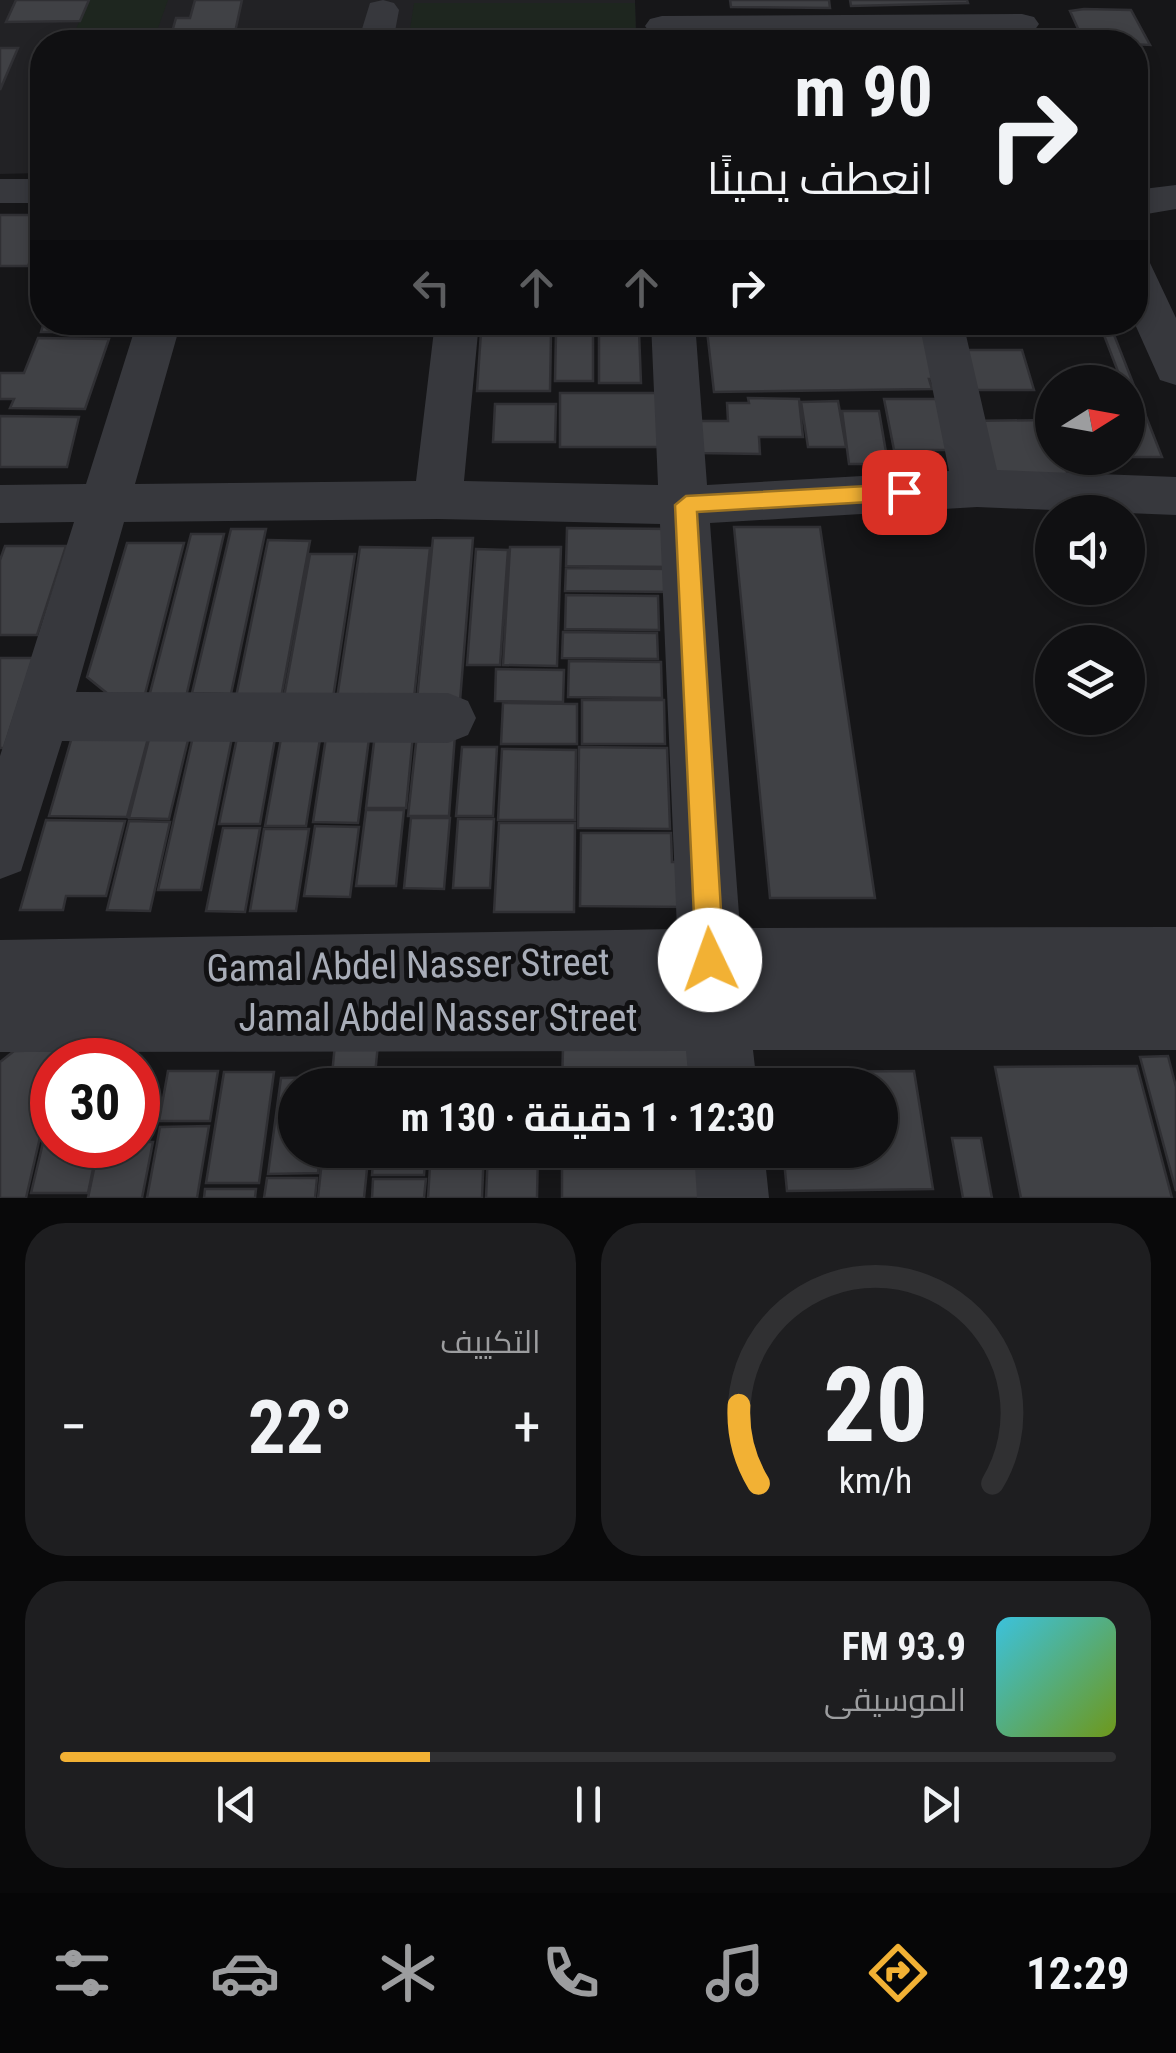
<!DOCTYPE html>
<html lang="ar">
<head>
<meta charset="utf-8">
<style>
  :root { --surface:#101012; --page:#1e1e20; --text:#f1f3f6; --muted:#9c9d9f; --line:#303032; --accent:#f2b134 }
  body { margin:0; font-family:"Roboto Condensed",Cairo,sans-serif; background:var(--page); color:var(--text); direction:rtl; height:100vh; display:flex; flex-direction:column; font-size:38px; white-space:nowrap }
  * { box-sizing:border-box; margin:0 }
  p { font-size:32px; color:var(--muted) }
  .icon { flex:none; width:55px; height:55px; fill:none; stroke:currentColor; stroke-width:2; stroke-linecap:round; stroke-linejoin:round }
  .map { position:relative; height:1198px; overflow:hidden; direction:ltr }
  .side { display:flex; flex-direction:column; gap:25px; padding:25px; background:#09090a; flex:1 }
  .side>* { flex:none }
  .top-card { position:absolute; left:30px; top:30px; width:1118px; height:305px; border-radius:40px; box-shadow:0 5px 15px #0003,0 0 0 2px var(--line); direction:rtl; background:#101012; color:var(--text); overflow:hidden }
  .needle { width:65px; rotate:79deg }
  .buttons { position:absolute; left:1035px; top:365px; display:grid; gap:20px }
  .buttons a { display:grid; place-items:center; width:110px; height:110px; border-radius:50%; background:var(--surface); box-shadow:0 5px 15px #0003,0 0 0 2px var(--line); font-size:50px }
  .speed { position:absolute; left:30px; top:1038px; display:flex; gap:20px; font-size:50px; font-weight:700; text-align:center }
  .speed>* { display:grid; place-content:center; width:130px; height:130px; border-radius:50%; background:var(--surface); box-shadow:0 5px 15px #0003,0 0 0 2px var(--line); line-height:1 }
  .speed .limit { border:15px solid #d22; background:#fff; color:#111 }
  .pin { position:absolute; display:grid; place-items:center; width:85px; height:85px; color:#fff; margin:-42px; border-radius:20px; box-shadow:0 5px 15px #0006 }
  .me { position:absolute; width:110px; margin:-55px; rotate:357deg; stroke-linejoin:round; filter:drop-shadow(0 0 8px #0008) }
  .turn { display:flex; align-items:center; gap:35px; height:210px; padding:0 50px; font-size:45px }
  .turn .icon { width:130px; height:130px; stroke-width:2.5 }
  .turn b { display:block; font-size:70px; line-height:85px }
  .lanes { display:flex; align-items:center; height:95px; padding:0 50px; background:#0003; justify-content:center; gap:50px; direction:ltr }
  .lanes .off { opacity:.35 }
  .big { font-size:75px; font-weight:700; line-height:1.1 }
  .side .card { flex:1; display:flex; flex-direction:column; justify-content:center; gap:15px; min-width:0; padding:0 35px; border-radius:40px; background:var(--page) }
  .side .dial { align-items:center; gap:0 }
  .dial svg { height:260px; overflow:visible; fill:none; stroke:var(--line); stroke-width:7; stroke-linecap:round; text-anchor:middle }
  .dial text { fill:var(--text); stroke:none }
  .song { display:flex; align-items:center; gap:30px }
  .cover { width:120px; height:120px; border-radius:15px; background:linear-gradient(135deg,hsl(190 70% 55%),hsl(80 70% 35%)) }
  .played { height:10px; border-radius:5px; background:linear-gradient(90deg,var(--accent) 35%,var(--line) 35%) }
  .keys { display:flex; justify-content:space-around; direction:ltr }
  .heat { display:flex; justify-content:space-between; align-items:center; font-size:55px; direction:ltr }
  .side .tiles { flex:1; display:grid; gap:25px; grid-template-columns:1fr 1fr }
  .card:last-child { grid-column:span 2 }
  .trip { position:absolute; left:278px; top:1068px; width:620px; height:100px; border-radius:50px; background:var(--surface); box-shadow:0 5px 15px #0003,0 0 0 2px var(--line); font-weight:700; line-height:100px; text-align:center; direction:rtl }
  .tabs { display:flex; height:160px; justify-content:space-around; align-items:center; background:#060607; color:var(--muted) }
  .tabs .icon { width:70px; height:70px }
  .tabs .current { color:var(--accent) }
  .tabs b { font-size:45px; color:var(--text) }
  .map>svg:first-child { display:block }
  .built { fill:#222225 }
  .green { fill:#1e261f }
  .building { fill:#404145; stroke:#303034; stroke-width:2.5 }
  .lines { fill:none; stroke-linecap:round; stroke-linejoin:round }
  .minor { fill:#37383d; fill-rule:evenodd }
  .route { fill:#f2b134; stroke:#9d7322; stroke-width:2.5 }
  .labels { text-anchor:middle; dominant-baseline:central; stroke-width:10; stroke-linejoin:round; paint-order:stroke }
  .near-street-label { font-size:38px; fill:#a8adb8; stroke:#111113 }
</style>
</head>
<body>
<div class="map">
<svg width="1176" height="1198" viewBox="0 0 1176 1198">
  <rect width="100%" height="100%" fill="#161618"/>
  <path class="built" d="M 0,0 L 635,0 L 636,42 L 42,42 L 42,173 L 0,174 Z"/>
  <path class="green" d="M 89,0 L 168,0 L 153,42 L 70,42 Z
    M 414,3 L 635,3 L 636,42 L 408,42 Z"/>
  <path class="building" d="M 16,0 L 89,0 L 80,21 L 6,22 Z
    M 195,0 L 242,0 L 234,37 L 170,39 L 176,18 L 190,18 Z
    M 730,0 L 829,0 L 830,8 L 731,7 Z
    M 850,0 L 967,0 L 968,3 L 851,6 Z
    M 1084,9 L 1131,10 L 1150,45 L 1084,42 L 1070,11 Z
    M 0,48 L 18,48 L 0,90 Z
    M 0,215 L 42,215 L 42,233 L 28,266 L 0,266 Z
    M 44,322 L 97,322 L 94,332 L 41,332 Z
    M 480,322 L 553,322 L 553,329 L 479,329 Z
    M 599,322 L 638,322 L 639,329 L 599,329 Z
    M 706,322 L 932,322 L 947,379 L 929,379 L 932,389 L 714,392 Z
    M 1099,322 L 1109,322 L 1162,457 L 1128,457 L 1128,382 L 1122,382 Z
    M 599,331 L 639,331 L 641,383 L 599,383 Z
    M 481,332 L 551,332 L 550,391 L 477,391 Z
    M 556,332 L 593,332 L 593,381 L 555,381 Z
    M 38,338 L 109,339 L 85,409 L 10,408 L 14,399 L 0,399 L 0,373 L 24,373 Z
    M 952,350 L 1022,350 L 1034,390 L 962,390 Z
    M 560,393 L 659,393 L 662,447 L 560,447 Z
    M 748,398 L 799,399 L 803,437 L 759,437 L 760,454 L 699,453 L 697,421 L 728,421 L 727,403 L 749,403 Z
    M 884,399 L 940,399 L 952,450 L 894,450 Z
    M 838,401 L 846,447 L 808,447 L 801,402 Z
    M 495,404 L 556,404 L 555,442 L 493,442 Z
    M 842,411 L 879,411 L 888,464 L 849,464 Z
    M 0,416 L 79,417 L 67,467 L 0,467 Z
    M 1048,420 L 1052,458 L 1062,458 L 1071,483 L 985,485 L 966,421 Z
    M 734,527 L 820,527 L 875,898 L 770,898 Z
    M 567,528 L 674,529 L 675,567 L 566,566 Z
    M 231,529 L 266,529 L 231,694 L 192,693 Z
    M 191,534 L 224,534 L 186,697 L 149,697 Z
    M 433,538 L 473,538 L 460,701 L 417,700 Z
    M 268,540 L 310,541 L 281,698 L 236,697 Z
    M 127,543 L 184,543 L 145,694 L 108,694 L 87,677 Z
    M 5,546 L 66,546 L 37,635 L 0,635 L 0,560 Z
    M 360,547 L 430,548 L 414,698 L 337,698 Z
    M 510,547 L 561,547 L 557,666 L 503,665 Z
    M 476,549 L 508,550 L 500,665 L 467,665 Z
    M 310,554 L 355,554 L 333,698 L 284,697 Z
    M 566,568 L 674,569 L 675,592 L 565,591 Z
    M 566,595 L 658,596 L 659,630 L 565,629 Z
    M 563,632 L 657,633 L 658,659 L 562,658 Z
    M 0,658 L 33,658 L 4,748 L 0,748 Z
    M 569,661 L 661,662 L 662,698 L 568,697 Z
    M 496,669 L 564,670 L 563,702 L 495,701 Z
    M 582,700 L 664,700 L 665,744 L 582,744 Z
    M 503,703 L 577,704 L 577,744 L 501,744 Z
    M 74,730 L 150,731 L 127,817 L 49,816 Z
    M 151,731 L 190,732 L 169,819 L 129,818 Z
    M 327,731 L 370,731 L 358,823 L 313,822 Z
    M 194,732 L 233,733 L 201,890 L 158,890 Z
    M 238,733 L 276,733 L 260,824 L 219,824 Z
    M 282,733 L 321,733 L 306,826 L 265,826 Z
    M 375,734 L 413,735 L 406,808 L 366,808 Z
    M 417,734 L 455,735 L 449,816 L 408,816 Z
    M 462,747 L 497,747 L 493,816 L 456,816 Z
    M 579,747 L 667,748 L 670,829 L 578,828 Z
    M 502,749 L 576,750 L 575,820 L 498,820 Z
    M 366,810 L 404,810 L 396,886 L 356,886 Z
    M 411,818 L 450,818 L 444,889 L 404,888 Z
    M 458,819 L 494,819 L 490,888 L 453,888 Z
    M 46,820 L 125,821 L 106,896 L 66,896 L 63,910 L 20,910 Z
    M 129,821 L 170,822 L 150,911 L 107,910 Z
    M 499,823 L 575,823 L 574,912 L 494,912 Z
    M 315,826 L 359,827 L 350,897 L 304,896 Z
    M 223,828 L 260,828 L 245,912 L 206,911 Z
    M 264,829 L 309,829 L 296,911 L 250,911 Z
    M 581,833 L 671,833 L 672,862 L 689,862 L 691,907 L 580,906 Z
    M 335,1044 L 378,1044 L 374,1085 L 331,1085 Z
    M 700,1046 L 703,1085 L 562,1085 L 563,1047 Z
    M 61,1050 L 58,1060 L 52,1060 L 52,1085 L 26,1198 L 0,1198 L 0,1062 L 14,1051 Z
    M 1168,1056 L 1176,1087 L 1176,1191 L 1140,1057 Z
    M 1137,1066 L 1172,1198 L 1021,1198 L 995,1067 Z
    M 168,1071 L 218,1071 L 210,1121 L 159,1121 Z
    M 914,1071 L 933,1189 L 787,1191 L 783,1150 L 880,1150 L 880,1085 L 793,1085 L 807,1072 Z
    M 224,1072 L 274,1072 L 259,1183 L 206,1183 Z
    M 329,1077 L 328,1085 L 295,1085 L 295,1150 L 320,1150 L 318,1173 L 268,1174 L 281,1078 Z
    M 52,1105 L 52,1145 L 98,1145 L 88,1193 L 31,1193 Z
    M 209,1126 L 197,1198 L 147,1198 L 160,1127 Z
    M 952,1138 L 981,1138 L 992,1198 L 963,1198 Z
    M 138,1142 L 153,1142 L 142,1198 L 88,1198 L 99,1145 L 138,1145 Z
    M 323,1150 L 369,1150 L 364,1198 L 318,1198 Z
    M 374,1150 L 426,1150 L 424,1175 L 372,1175 Z
    M 431,1150 L 484,1150 L 482,1198 L 428,1198 Z
    M 488,1150 L 538,1150 L 537,1198 L 486,1198 Z
    M 562,1150 L 707,1150 L 710,1198 L 562,1198 Z
    M 267,1178 L 317,1178 L 315,1198 L 264,1198 Z
    M 373,1179 L 426,1179 L 424,1198 L 372,1198 Z
    M 205,1189 L 256,1189 L 255,1198 L 204,1198 Z"/>
  <g class="lines">
    <path class="minor" d="M 383,0 L 394,3 L 399,10 L 393,42 L 358,42 L 370,3 Z
      M 1022,14 L 1034,17 L 1039,24 L 1034,31 L 662,36 L 650,33 L 645,26 L 650,19 L 662,16 Z
      M 0,179 L 42,179 L 42,203 L 0,203 Z
      M 1176,185 L 1176,209 L 1135,216 L 1135,190 Z
      M 1135,259 L 1150,263 L 1176,318 L 1176,385 L 1160,380 L 1134,322 Z
      M 137,322 L 181,322 L 135,484 L 416,481 L 435,322 L 479,322 L 464,481 L 658,485 L 651,322 L 695,322 L 707,485 L 949,471 L 919,322 L 963,322 L 997,470 L 1176,477 L 1176,515 L 977,507 L 710,523 L 740,928 L 1176,927 L 1176,1050 L 753,1050 L 757,1085 L 689,1085 L 686,1051 L 0,1052 L 0,940 L 677,929 L 660,524 L 438,519 L 124,522 L 76,692 L 448,693 L 468,701 L 476,718 L 468,735 L 448,743 L 62,741 L 21,871 L 0,879 L 0,756 L 74,522 L 0,523 L 0,485 L 86,484 Z
      M 694,1150 L 764,1150 L 769,1198 L 697,1198 Z"/>
  </g>
  <path class="route" d="M 904,484 L 915,492 L 904,500 L 697,512 L 724,960 L 720,969 L 710,973 L 700,969 L 696,960 L 675,505 L 686,496 Z"/>
  <g class="labels">
    <g class="near-street-label">
      <text transform="translate(408 965) rotate(-1)">Gamal Abdel Nasser Street</text>
      <text x="438" y="1018">Jamal Abdel Nasser Street</text>
    </g>
  </g>
</svg>
<div class="buttons">
<a><svg class="needle" viewBox="-14 -14 28 28"><path d="M0-13l5 13h-10z" fill="#e53935"/><path d="M0 13l5-13h-10z" fill="#9c9d9f"/></svg></a>
<a><svg class="icon" aria-label="sound" viewBox="0 0 24 24"><path d="M4 9h4l5-4v14l-5-4H4zM17 9q2 3 0 6"/></svg></a>
<a><svg class="icon" aria-label="layers" viewBox="0 0 24 24"><path d="M12 4l9 5-9 5-9-5zM3 14l9 5 9-5"/></svg></a>
</div>
<div class="speed"><div class="limit">30</div></div>
<div class="pin" style="left:904px;top:492px;background:#d93025"><svg class="icon" aria-label="arrive" viewBox="0 0 24 24"><path d="M6 21V4h12l-3 4 3 4H6"/></svg></div>
<svg class="me" style="left:710px;top:960px" viewBox="-20 -20 40 40"><circle r="19" fill="#fff"/><path d="M0-13L10 11 0 6-10 11z" fill="#f2b134"/></svg>
<div class="trip">12:30 · 1 دقيقة · 130 m</div>
<div class="top-card">
<div class="turn"><svg class="icon" aria-label="right" viewBox="0 0 24 24"><path d="M7 20v-9h11M14 6l5 5-5 5"/></svg><div><b>90 m</b>انعطف يمينًا</div></div>
<div class="lanes"><svg class="icon off" aria-label="left" viewBox="0 0 24 24"><path d="M17 20v-9H6M10 6l-5 5 5 5"/></svg><svg class="icon off" aria-label="ahead" viewBox="0 0 24 24"><path d="M12 20V5M6 11l6-6 6 6"/></svg><svg class="icon off" aria-label="ahead" viewBox="0 0 24 24"><path d="M12 20V5M6 11l6-6 6 6"/></svg><svg class="icon" aria-label="right" viewBox="0 0 24 24"><path d="M7 20v-9h11M14 6l5 5-5 5"/></svg></div>
</div>
</div>
<section class="side">
<div class="tiles">
<div class="card dial"><svg viewBox="0 0 100 80">
<path d="M14 69A42 42 0 1 1 86 69"/>
<path d="M14 69A42 42 0 0 1 8 45" stroke="#f2b134"/>
<text x="50" y="56" font-size="32" font-weight="700">20</text>
<text x="50" y="72" font-size="11">km/h</text>
</svg></div>
<div class="card"><p>التكييف</p>
<div class="heat"><a>−</a><b class="big">22°</b><a>+</a></div>
</div>
<div class="card">
<div class="song"><i class="cover"></i><div><b>93.9 FM</b><p>الموسيقى</p></div></div>
<div class="played"></div>
<div class="keys"><svg class="icon" aria-label="previous" viewBox="0 0 24 24"><path d="M18 5L8 12l10 7zM5 5v14"/></svg><svg class="icon" aria-label="pause" viewBox="0 0 24 24"><path d="M8 5v14M16 5v14"/></svg><svg class="icon" aria-label="next" viewBox="0 0 24 24"><path d="M6 5l10 7-10 7zM19 5v14"/></svg></div>
</div>
</div>
</section>
<nav class="tabs">
<b>12:29</b>
<svg class="icon current" aria-label="directions" viewBox="0 0 24 24"><path d="M12 3l9 9-9 9-9-9zM9 14v-3h6M13 9l2 2-2 2"/></svg>
<svg class="icon" aria-label="music" viewBox="0 0 24 24"><path d="M9 18V5l10-2v13"/><circle cx="6" cy="18" r="3"/><circle cx="16" cy="16" r="3"/></svg>
<svg class="icon" aria-label="phone" viewBox="0 0 24 24"><path d="M5 4h4l2 5-3 2q2 4 5 5l2-3 5 2v4C11 20 4 13 5 4z"/></svg>
<svg class="icon" aria-label="climate" viewBox="0 0 24 24"><path d="M12 3v18M4 7l16 10M4 17L20 7"/></svg>
<svg class="icon" aria-label="car" viewBox="0 0 24 24"><path d="M5 17H2v-5l4-1 3-4h7l3 4 3 1v5h-3M9 17h6M6 11h13"/><circle cx="7" cy="17" r="2"/><circle cx="17" cy="17" r="2"/></svg>
<svg class="icon" aria-label="filters" viewBox="0 0 24 24"><path d="M4 7h16M4 17h16"/><circle cx="9" cy="7" r="2"/><circle cx="15" cy="17" r="2"/></svg>
</nav>
</body>
</html>
